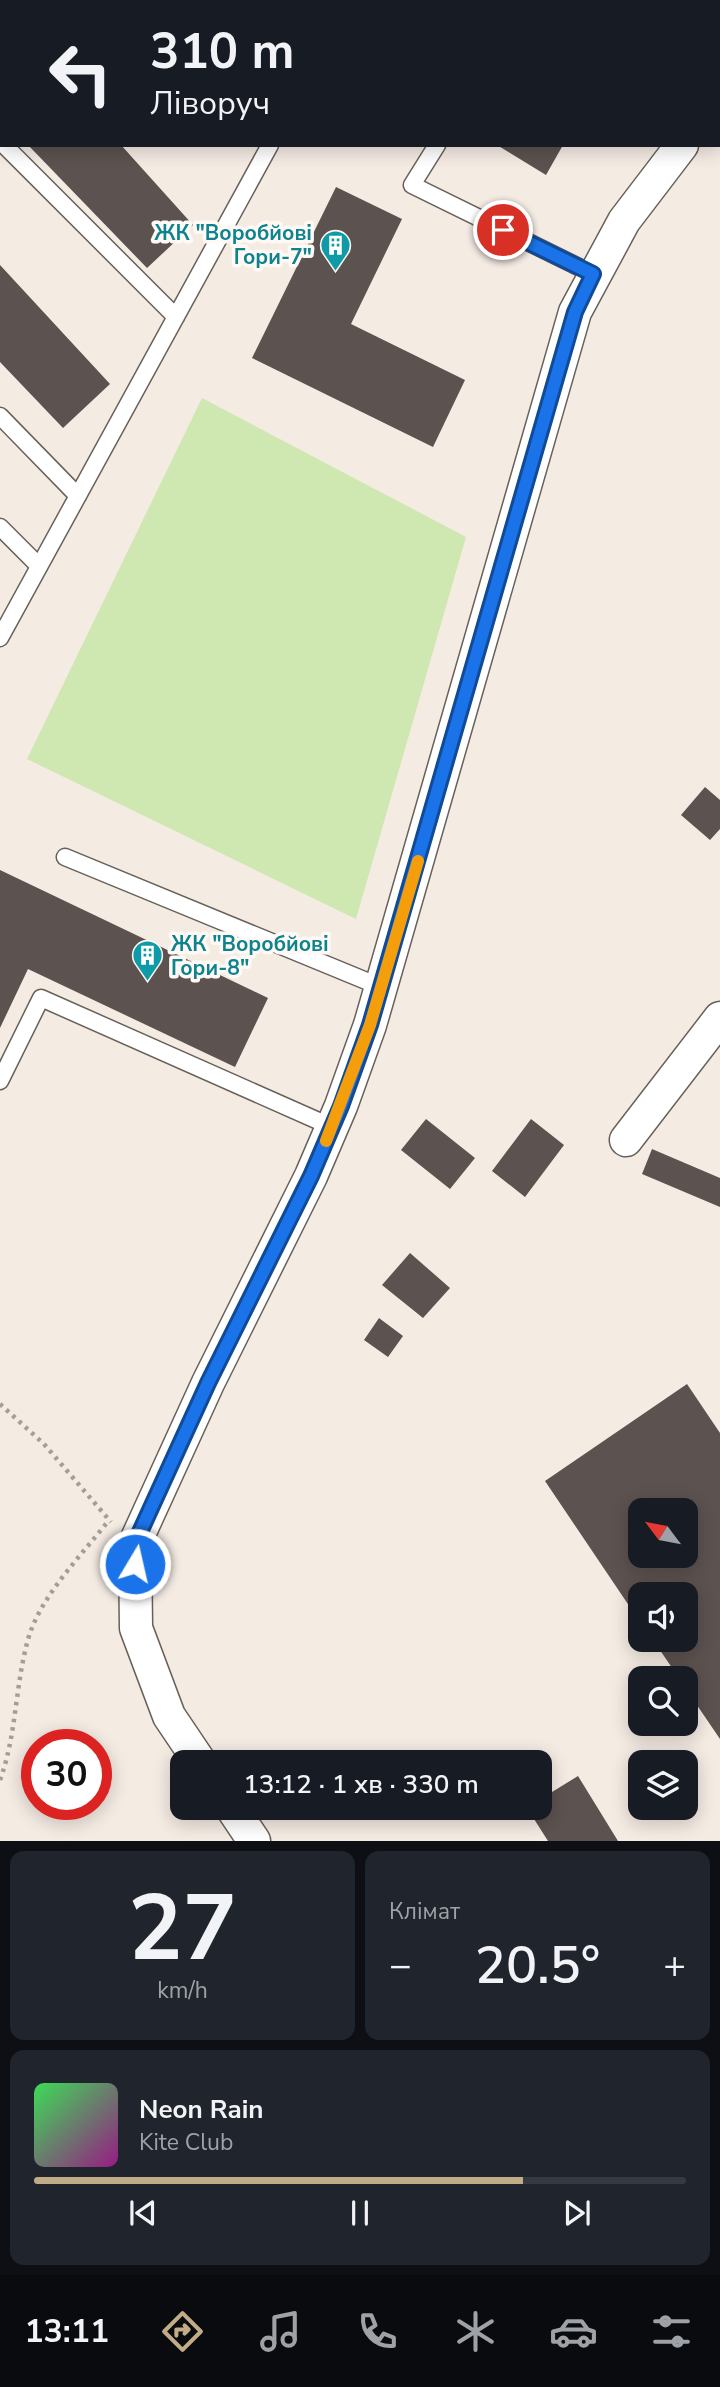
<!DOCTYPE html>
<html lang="uk">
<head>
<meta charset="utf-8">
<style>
  :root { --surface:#171b24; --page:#20242c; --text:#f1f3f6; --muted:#9ea1a6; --line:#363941; --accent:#c2ac87 }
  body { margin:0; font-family:"Nunito Sans",sans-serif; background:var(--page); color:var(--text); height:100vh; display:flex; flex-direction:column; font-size:26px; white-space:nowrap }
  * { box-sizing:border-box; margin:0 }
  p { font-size:23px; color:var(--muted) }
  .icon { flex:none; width:38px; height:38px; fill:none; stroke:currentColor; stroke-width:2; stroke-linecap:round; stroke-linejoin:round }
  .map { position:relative; height:1841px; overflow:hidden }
  .panel { display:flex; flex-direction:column; gap:10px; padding:10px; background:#0d0f14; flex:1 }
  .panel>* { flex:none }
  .hud { position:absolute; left:0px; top:0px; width:721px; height:147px; box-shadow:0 4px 18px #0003; background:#171b24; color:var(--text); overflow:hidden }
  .needle { width:46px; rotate:302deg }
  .controls { position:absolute; left:628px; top:1498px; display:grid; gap:14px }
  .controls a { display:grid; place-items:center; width:70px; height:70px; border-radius:14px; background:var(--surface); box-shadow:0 4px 18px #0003; font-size:35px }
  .speed { position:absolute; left:21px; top:1729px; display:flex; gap:14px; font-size:35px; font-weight:700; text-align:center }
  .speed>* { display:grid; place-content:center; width:91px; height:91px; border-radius:50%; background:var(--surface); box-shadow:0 4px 18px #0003; line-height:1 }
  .speed .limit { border:10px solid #d22; background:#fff; color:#111 }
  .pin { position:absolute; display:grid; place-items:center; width:60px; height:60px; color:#fff; margin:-30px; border:4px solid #fff; border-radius:50%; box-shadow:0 2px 7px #0007 }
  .me { position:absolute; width:77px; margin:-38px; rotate:9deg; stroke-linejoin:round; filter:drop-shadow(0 0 5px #0008) }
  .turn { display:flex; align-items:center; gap:24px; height:147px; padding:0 35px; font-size:32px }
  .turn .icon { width:91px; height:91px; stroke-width:2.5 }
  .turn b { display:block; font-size:49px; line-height:60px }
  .big { font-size:52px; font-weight:600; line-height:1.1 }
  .panel .widget { flex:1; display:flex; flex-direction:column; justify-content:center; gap:10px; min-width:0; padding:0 24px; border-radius:14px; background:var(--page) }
  .panel .dial { align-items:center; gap:0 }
  .dial b { font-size:91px; line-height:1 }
  .song { display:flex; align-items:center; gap:21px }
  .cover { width:84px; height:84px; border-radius:10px; background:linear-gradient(135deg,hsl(130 70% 55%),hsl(310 70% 35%)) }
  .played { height:7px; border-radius:4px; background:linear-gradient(90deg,var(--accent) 75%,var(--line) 75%) }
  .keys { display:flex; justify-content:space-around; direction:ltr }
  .heat { display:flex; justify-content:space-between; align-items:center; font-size:38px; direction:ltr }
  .panel .tiles { flex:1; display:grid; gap:10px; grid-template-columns:1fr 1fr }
  .widget:last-child { grid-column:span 2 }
  .trip { position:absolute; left:170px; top:1750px; width:382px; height:70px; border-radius:14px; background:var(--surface); box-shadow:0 4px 18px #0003; font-weight:600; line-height:70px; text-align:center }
  .tab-bar { display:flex; height:112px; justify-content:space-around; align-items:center; background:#090b0e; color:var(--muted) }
  .tab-bar .icon { width:49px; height:49px }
  .tab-bar .active { color:var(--accent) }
  .tab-bar b { font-size:32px; color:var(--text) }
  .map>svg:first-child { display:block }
  .green { fill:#cfe7b1 }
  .building { fill:#5c524f; fill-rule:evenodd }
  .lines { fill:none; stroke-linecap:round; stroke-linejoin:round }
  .service-casing { stroke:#68615a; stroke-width:19 }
  .minor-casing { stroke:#68615a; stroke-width:35 }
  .path { stroke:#a59e98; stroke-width:4.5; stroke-dasharray:3.5 5; stroke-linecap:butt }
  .service { stroke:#fff; stroke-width:16 }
  .minor { stroke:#fff; stroke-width:32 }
  .route-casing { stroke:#114b97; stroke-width:18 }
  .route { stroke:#1a73e8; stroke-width:12 }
  .slow { stroke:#f59e0b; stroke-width:12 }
  .labels { text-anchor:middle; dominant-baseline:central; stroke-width:7; stroke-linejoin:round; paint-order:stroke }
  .culture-label { font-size:21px; font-weight:bold; fill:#0d838f; stroke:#fef9f4; text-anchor:end }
</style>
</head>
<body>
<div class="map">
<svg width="720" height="1841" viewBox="0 0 720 1841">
  <rect width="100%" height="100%" fill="#f4ebe3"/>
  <path class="green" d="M 202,398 L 466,537 L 356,919 L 27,759 Z"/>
  <path class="building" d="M 28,145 L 121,145 L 193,225 L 147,268 Z
    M 497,145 L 563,145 L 546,175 Z
    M 336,187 L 402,219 L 351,324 L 465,380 L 433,447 L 252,358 Z
    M 0,265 L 110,384 L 63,428 L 0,362 Z
    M 705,787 L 720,800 L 720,829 L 710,840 L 681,815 Z
    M 0,870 L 268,998 L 235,1067 L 28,969 L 0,1028 Z
    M 426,1119 L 475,1158 L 450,1189 L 401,1150 Z
    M 531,1119 L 564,1145 L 525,1197 L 492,1171 Z
    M 652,1149 L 720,1178 L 720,1207 L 642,1174 Z
    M 410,1253 L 450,1288 L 423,1318 L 382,1285 Z
    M 379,1318 L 403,1336 L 388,1357 L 364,1340 Z
    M 687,1384 L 720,1433 L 720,1739 L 686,1689 L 686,1678 L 679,1678 L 653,1640 L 686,1640 L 686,1594 L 640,1594 L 640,1622 L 545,1481 ZM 640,1510 L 686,1510 L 686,1556 L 640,1556 Z
    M 578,1776 L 618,1841 L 548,1841 L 527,1808 L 539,1808 L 539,1800 Z"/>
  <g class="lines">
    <defs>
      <path id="service" d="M 188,0 L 190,2
        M 348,2 L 349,0
        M 524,2 L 525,0
        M 4,145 L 176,317
        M 437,145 L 412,185 L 593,274
        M 0,416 L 78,496
        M 0,527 L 39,566
        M 0,638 L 270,145
        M 65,857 L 381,987
        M 0,1081 L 41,998 L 332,1127"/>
      <path id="minor" d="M 719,95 L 720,94
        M 626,1140 L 720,1018
        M 200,1762 L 169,1716 L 136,1628 L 135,1543 L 208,1383 L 311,1176 L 341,1106 L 370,1025 L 575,312 L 624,221 L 682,145
        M 232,1808 L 254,1841"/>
    </defs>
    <use href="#service" class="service-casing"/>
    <use href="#minor" class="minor-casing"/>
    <path class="path" d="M 0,1404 L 44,1444 L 111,1522
      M 0,1780 C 17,1734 15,1683 29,1636 C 43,1593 82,1555 109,1520"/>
    <use href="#service" class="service"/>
    <use href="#minor" class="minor"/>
  </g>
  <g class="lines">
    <defs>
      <path id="route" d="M 135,1564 L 135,1543 L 208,1383 L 311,1176 L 341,1106 L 370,1025 L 575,312 L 593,274 L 503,230"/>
    </defs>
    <use href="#route" class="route-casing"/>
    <use href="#route" class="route"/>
    <path class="slow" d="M 326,1141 L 370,1025 L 418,861"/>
  </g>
  <defs>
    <symbol id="building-pin" viewBox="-11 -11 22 30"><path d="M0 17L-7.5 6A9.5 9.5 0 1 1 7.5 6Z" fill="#0f9aa8" stroke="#fef9f4"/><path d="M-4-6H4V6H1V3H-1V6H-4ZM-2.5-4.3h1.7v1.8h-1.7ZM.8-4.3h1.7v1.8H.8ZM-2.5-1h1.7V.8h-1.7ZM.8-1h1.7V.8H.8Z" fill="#fff"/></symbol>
  </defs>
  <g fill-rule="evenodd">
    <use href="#building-pin" x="318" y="228" width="35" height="47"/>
    <use href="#building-pin" x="130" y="938" width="35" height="47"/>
  </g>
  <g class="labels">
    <g class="culture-label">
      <text x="312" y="233">ЖК "Воробйові<tspan x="312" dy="24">Гори-7"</tspan></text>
      <text x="171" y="944" text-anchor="start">ЖК "Воробйові<tspan x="171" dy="24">Гори-8"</tspan></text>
    </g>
  </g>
</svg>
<div class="controls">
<a><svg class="needle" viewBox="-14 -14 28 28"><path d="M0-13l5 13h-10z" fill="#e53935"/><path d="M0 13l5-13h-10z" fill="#9ea1a6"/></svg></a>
<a><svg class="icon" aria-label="sound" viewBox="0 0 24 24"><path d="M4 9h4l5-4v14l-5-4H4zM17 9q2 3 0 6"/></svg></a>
<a><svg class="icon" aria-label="search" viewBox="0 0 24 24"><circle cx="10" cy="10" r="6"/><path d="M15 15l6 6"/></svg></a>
<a><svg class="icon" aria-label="layers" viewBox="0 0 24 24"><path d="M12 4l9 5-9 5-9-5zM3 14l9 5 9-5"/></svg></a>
</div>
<div class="speed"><div class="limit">30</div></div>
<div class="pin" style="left:503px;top:230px;background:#d93025"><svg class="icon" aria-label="arrive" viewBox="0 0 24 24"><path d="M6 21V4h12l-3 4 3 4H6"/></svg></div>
<svg class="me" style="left:135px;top:1564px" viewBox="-20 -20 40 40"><circle r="17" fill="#1a73e8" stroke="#fff" stroke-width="3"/><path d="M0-11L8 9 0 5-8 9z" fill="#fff"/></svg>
<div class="trip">13:12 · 1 хв · 330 m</div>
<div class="hud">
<div class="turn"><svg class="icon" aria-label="left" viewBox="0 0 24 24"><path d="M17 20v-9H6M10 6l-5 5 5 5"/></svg><div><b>310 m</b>Ліворуч</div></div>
</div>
</div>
<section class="panel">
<div class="tiles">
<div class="widget dial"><b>27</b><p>km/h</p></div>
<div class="widget"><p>Клімат</p>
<div class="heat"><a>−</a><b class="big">20.5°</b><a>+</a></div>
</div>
<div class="widget">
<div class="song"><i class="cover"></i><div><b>Neon Rain</b><p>Kite Club</p></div></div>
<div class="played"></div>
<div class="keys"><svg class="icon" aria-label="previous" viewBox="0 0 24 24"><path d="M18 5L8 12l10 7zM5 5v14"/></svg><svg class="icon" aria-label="pause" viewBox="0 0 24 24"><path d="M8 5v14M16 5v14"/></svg><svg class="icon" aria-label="next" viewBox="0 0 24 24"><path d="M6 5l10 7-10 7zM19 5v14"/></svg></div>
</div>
</div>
</section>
<nav class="tab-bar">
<b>13:11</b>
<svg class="icon active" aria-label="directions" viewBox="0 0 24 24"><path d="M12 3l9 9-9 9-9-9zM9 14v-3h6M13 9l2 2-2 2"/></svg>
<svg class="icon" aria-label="music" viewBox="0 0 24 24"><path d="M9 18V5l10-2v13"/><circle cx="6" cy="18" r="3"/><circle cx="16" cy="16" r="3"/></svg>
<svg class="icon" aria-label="phone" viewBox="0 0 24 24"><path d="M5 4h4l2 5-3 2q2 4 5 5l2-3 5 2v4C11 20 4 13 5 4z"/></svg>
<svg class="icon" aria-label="climate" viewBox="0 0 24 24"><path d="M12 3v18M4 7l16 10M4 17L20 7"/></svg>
<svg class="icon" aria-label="car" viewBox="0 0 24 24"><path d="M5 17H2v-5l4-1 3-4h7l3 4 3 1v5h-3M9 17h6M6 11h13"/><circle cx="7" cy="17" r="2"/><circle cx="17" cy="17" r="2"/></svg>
<svg class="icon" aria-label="filters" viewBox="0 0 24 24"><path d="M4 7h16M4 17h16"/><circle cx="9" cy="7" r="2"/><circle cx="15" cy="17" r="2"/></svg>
</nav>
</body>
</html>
